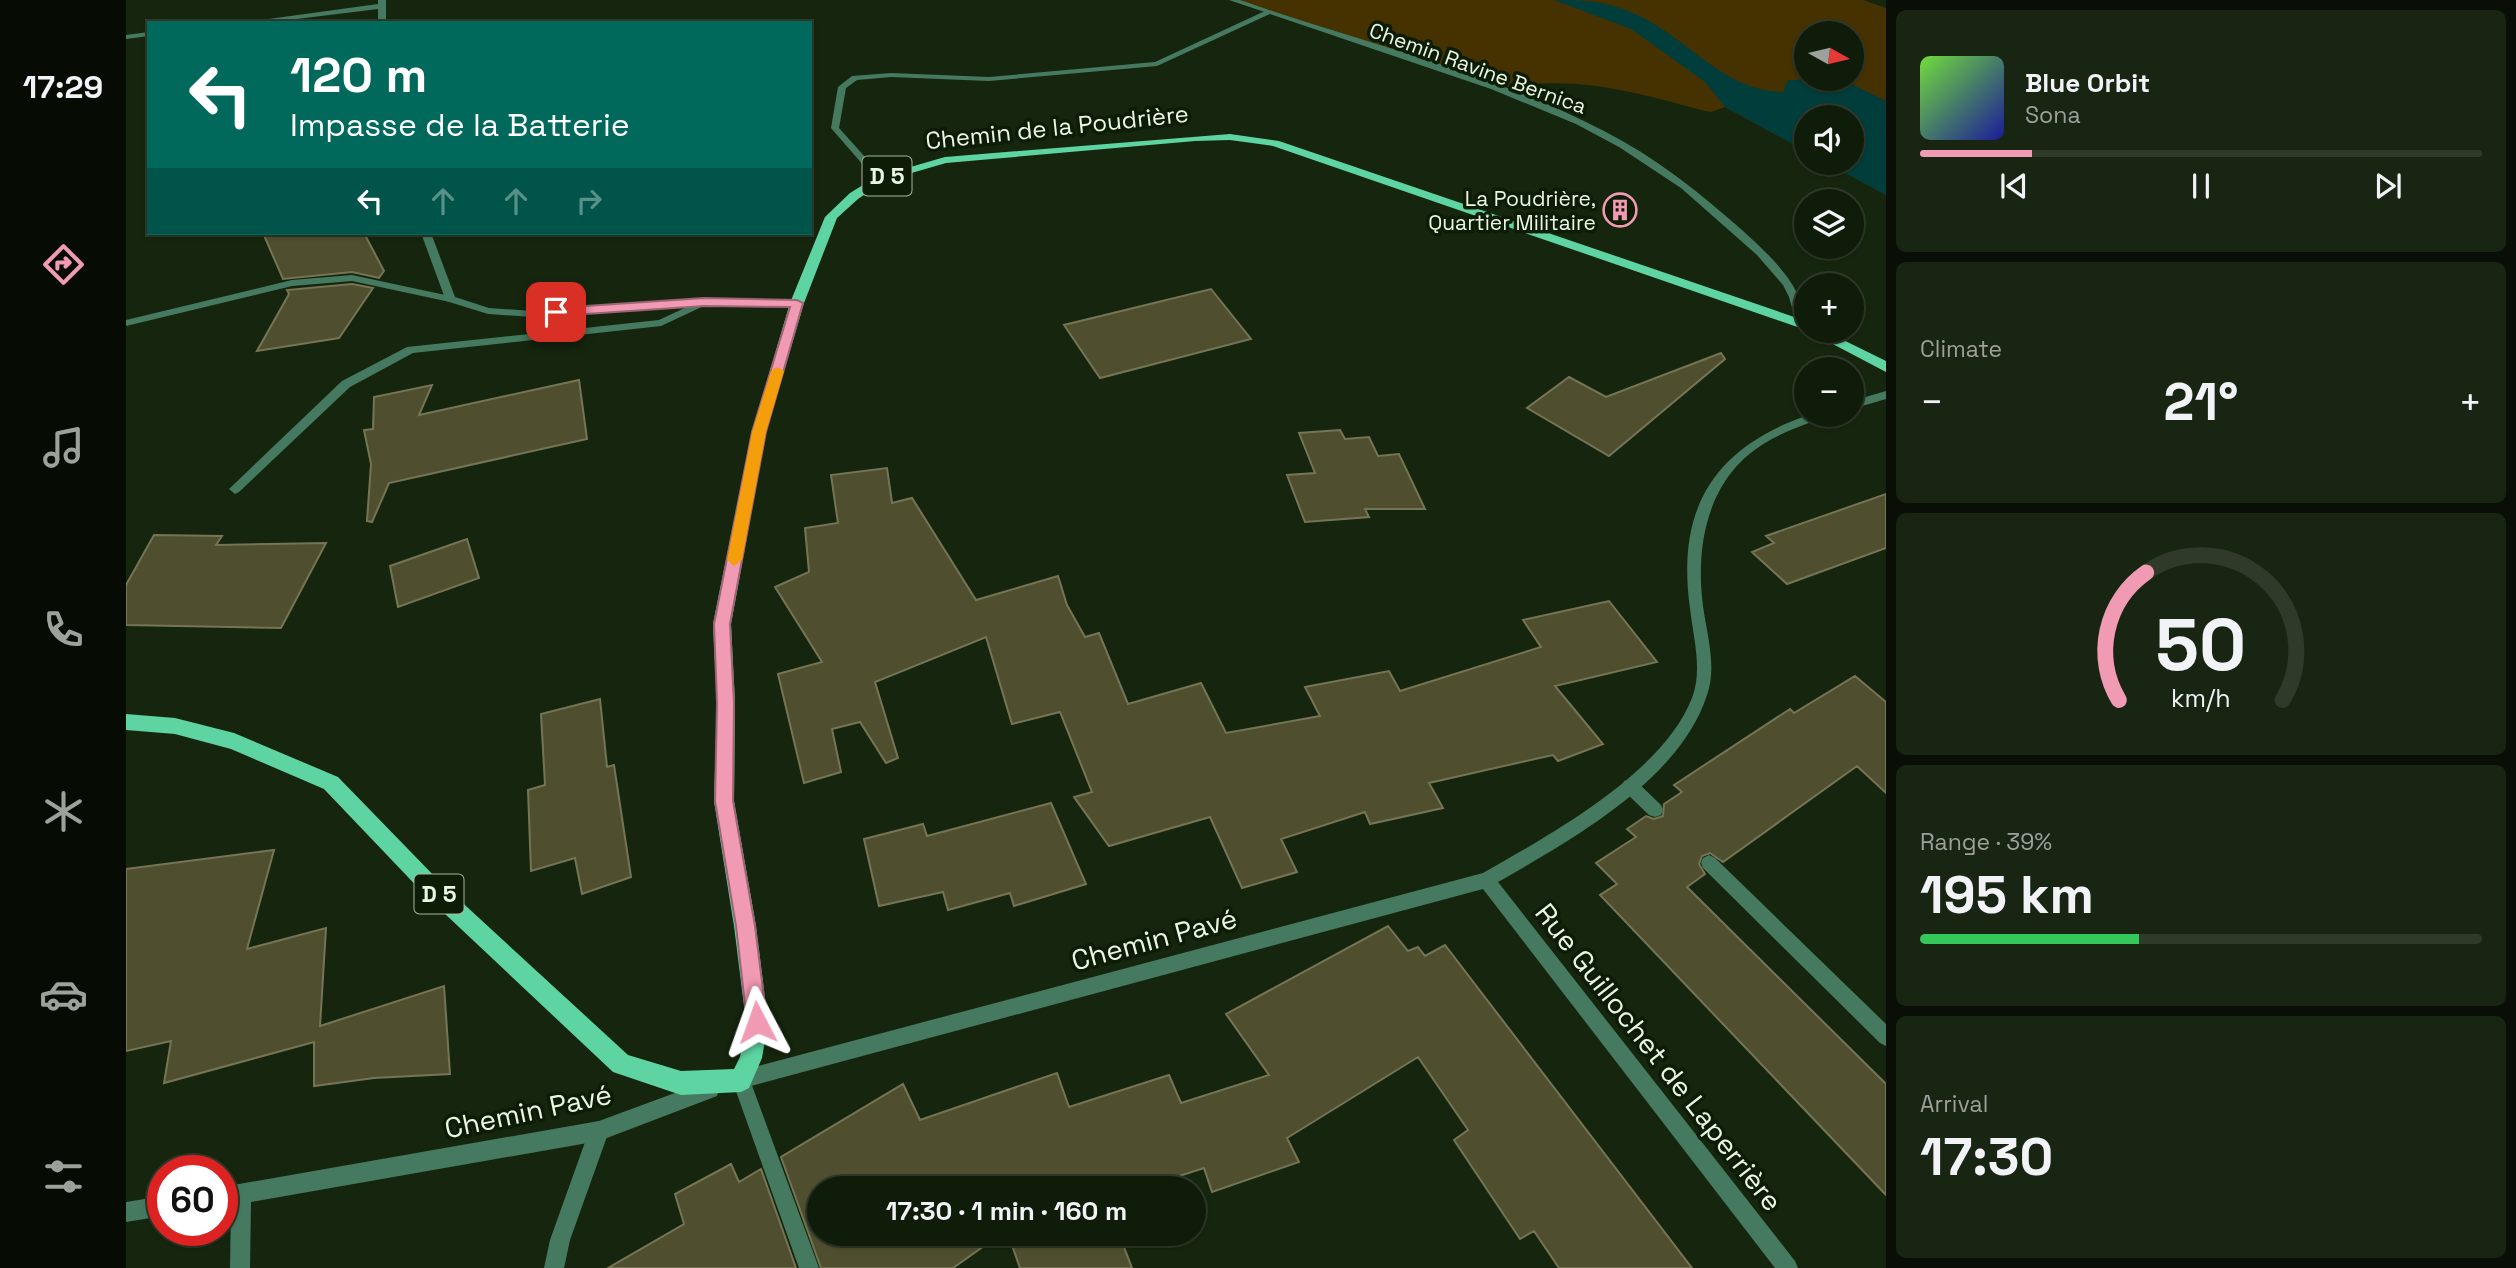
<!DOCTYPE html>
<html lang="en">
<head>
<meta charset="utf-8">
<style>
  :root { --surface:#101c0a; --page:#192513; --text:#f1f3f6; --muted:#9ca19c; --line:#303a2b; --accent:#f19ab4 }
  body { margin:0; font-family:"Space Grotesk",sans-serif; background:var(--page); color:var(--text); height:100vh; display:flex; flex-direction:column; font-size:26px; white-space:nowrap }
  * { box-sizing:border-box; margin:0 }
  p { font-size:23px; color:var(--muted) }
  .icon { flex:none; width:38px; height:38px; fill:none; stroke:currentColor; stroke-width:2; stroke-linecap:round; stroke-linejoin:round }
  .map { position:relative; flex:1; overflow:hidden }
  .side { display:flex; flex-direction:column; gap:10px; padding:10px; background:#090f06; width:630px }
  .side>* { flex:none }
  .hud { position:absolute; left:21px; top:21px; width:665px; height:214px; border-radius:0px; box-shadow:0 2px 5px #0004,0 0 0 2px var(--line); background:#00695c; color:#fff; overflow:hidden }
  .needle { width:46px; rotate:98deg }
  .fabs { position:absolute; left:1668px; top:21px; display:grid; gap:14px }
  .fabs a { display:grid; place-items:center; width:70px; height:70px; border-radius:50%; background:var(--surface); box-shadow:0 2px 5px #0004,0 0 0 2px var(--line); font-size:35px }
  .speed { position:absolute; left:21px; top:1155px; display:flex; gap:14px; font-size:35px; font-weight:700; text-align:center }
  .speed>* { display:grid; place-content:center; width:91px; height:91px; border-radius:50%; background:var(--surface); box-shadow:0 2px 5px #0004,0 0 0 2px var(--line); line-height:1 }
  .speed .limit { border:10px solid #d22; background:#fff; color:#111 }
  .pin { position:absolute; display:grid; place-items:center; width:60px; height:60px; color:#fff; margin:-30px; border-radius:14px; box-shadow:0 4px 10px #0006 }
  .me { position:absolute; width:77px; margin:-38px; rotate:356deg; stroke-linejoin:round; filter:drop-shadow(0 0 5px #0008) }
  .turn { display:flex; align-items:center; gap:24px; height:147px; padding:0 28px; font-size:32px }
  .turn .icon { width:91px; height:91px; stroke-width:2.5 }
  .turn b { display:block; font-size:49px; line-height:60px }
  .lanes { display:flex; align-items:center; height:66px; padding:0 28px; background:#0003; justify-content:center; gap:35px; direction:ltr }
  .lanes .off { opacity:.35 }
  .big { font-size:52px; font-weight:600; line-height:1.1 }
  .side .card { flex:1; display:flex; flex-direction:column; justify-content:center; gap:10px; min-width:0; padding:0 24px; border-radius:10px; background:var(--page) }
  .side .dial { align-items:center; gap:0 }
  .dial svg { height:182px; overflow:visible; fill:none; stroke:var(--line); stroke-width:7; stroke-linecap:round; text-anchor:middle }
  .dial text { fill:var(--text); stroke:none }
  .song { display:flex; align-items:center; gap:21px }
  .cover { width:84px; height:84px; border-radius:10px; background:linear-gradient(135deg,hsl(100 70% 55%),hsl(240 70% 35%)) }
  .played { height:7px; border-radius:4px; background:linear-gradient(90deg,var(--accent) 20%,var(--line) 20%) }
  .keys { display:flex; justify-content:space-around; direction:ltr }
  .heat { display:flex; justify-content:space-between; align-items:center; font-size:38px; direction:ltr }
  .charge { height:10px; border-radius:5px; background:linear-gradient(90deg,#34c759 39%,var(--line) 0) }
  .trip { position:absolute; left:681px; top:1176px; width:399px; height:70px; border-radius:35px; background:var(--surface); box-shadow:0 2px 5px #0004,0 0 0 2px var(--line); font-weight:600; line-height:70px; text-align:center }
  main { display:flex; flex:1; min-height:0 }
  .tab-bar { display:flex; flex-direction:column; width:126px; justify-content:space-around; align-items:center; background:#060b04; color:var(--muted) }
  .tab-bar .icon { width:49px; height:49px }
  .tab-bar .active { color:var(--accent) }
  .tab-bar b { font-size:32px; color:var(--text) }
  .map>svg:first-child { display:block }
  .green { fill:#463101; fill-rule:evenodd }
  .water { fill:#003d3b }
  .building { fill:#4f4f30; stroke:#757555; stroke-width:2 }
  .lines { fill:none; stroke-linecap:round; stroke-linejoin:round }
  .service { fill:#457a61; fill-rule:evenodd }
  .minor { fill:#457a61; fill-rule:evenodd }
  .primary { fill:#5dd4a2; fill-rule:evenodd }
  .route { fill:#f19ab4; stroke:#9d6475; stroke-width:2 }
  .slow { fill:#f59e0b }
  .labels { text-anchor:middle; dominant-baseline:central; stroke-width:7; stroke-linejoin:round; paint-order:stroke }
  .far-street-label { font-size:21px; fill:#eaf5e5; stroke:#0d1d05 }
  .far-poi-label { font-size:21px; fill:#eaf5e5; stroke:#0d1d05; text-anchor:end }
  .shield { fill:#0d1d05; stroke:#a8b4a2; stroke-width:2 }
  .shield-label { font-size:23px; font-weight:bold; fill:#eaf5e5 }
  .street-label { font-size:24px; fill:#eaf5e5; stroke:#0d1d05 }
  .near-street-label { font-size:28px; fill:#eaf5e5; stroke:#0d1d05 }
</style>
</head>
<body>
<main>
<nav class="tab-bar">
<b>17:29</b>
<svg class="icon active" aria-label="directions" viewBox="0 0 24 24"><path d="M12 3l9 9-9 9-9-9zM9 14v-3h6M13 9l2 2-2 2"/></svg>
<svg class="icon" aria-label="music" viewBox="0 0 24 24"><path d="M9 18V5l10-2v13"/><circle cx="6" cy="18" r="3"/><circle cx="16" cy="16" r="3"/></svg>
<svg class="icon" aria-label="phone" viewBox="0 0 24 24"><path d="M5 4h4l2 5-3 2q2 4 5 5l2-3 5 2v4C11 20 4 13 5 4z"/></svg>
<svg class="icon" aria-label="climate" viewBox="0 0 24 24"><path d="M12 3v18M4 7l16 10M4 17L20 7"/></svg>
<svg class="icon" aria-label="car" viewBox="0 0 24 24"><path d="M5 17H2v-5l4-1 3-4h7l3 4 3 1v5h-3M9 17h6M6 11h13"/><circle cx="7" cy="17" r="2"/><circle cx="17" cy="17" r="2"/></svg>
<svg class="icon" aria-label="filters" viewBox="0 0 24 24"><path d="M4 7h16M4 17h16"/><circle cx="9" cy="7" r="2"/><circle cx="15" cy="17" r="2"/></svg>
</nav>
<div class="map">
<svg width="1760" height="1268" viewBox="0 0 1760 1268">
  <rect width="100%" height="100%" fill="#16260e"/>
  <path class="green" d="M 1107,0 L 1737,0 L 1760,8 L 1760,195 L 1701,163 L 1726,163 L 1726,117 L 1680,117 L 1680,151 L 1599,107 L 1585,112 L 1575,110 C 1496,89 1450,75 1367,89 ZM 1680,33 L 1726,33 L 1726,79 L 1680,79 Z"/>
  <path class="water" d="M 1428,0 C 1466,0 1487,2 1521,20 C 1566,44 1602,92 1657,92 L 1662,80 L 1715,79 L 1760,101 L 1760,195 L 1701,163 L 1726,163 L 1726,117 L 1680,117 L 1680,151 L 1599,107 L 1579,82 L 1505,29 Z"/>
  <path class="building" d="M 137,233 L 238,233 L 258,271 L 253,278 L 226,272 L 157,279 Z
    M 226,284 L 247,288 L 213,338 L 131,351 L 163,294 L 161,290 Z
    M 1085,289 L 1125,339 L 974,378 L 938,325 Z
    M 1595,353 L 1599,359 L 1483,456 L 1401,408 L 1443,377 L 1480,397 Z
    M 453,380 L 461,439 L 263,483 L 246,522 L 241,521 L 245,464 L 238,430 L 247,429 L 248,397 L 306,385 L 293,415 Z
    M 1214,430 L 1219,439 L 1243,437 L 1252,456 L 1273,454 L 1299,509 L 1239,509 L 1243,517 L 1179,522 L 1161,475 L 1189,473 L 1173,433 Z
    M 761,468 L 766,503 L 786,498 L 850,600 L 932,576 L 941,605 L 959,637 L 973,633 L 1002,704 L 1075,683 L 1100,733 L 1194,716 L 1179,687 L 1263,671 L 1274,691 L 1415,647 L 1397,620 L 1483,601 L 1531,662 L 1429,686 L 1477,744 L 1432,761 L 1427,755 L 1303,783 L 1317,808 L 1244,824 L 1239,812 L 1155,839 L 1171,872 L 1116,888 L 1084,817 L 983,846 L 948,797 L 966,792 L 934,712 L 886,724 L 860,637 L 749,682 L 772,758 L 760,763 L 734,722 L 706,729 L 715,772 L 678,783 L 652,674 L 696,662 L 649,587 L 683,572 L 679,528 L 712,523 L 705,475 Z
    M 1760,494 L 1760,548 L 1661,584 L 1626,552 L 1648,543 L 1640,536 Z
    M 28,535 L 96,536 L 90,545 L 200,543 L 155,628 L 0,625 L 0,585 Z
    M 341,539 L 353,578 L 272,607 L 264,566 Z
    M 1729,676 L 1760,702 L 1760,793 L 1731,766 L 1597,862 L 1584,853 L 1576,856 L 1573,864 L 1579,874 L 1561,887 L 1760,1084 L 1760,1195 L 1474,895 L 1491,884 L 1470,863 L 1510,837 L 1501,829 L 1520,816 L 1528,819 L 1537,816 L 1538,804 L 1556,792 L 1548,785 L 1664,709 L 1668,713 Z
    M 474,699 L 481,767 L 488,765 L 505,877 L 456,894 L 449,858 L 405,871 L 402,790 L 419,785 L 415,714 Z
    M 925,803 L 960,884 L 888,906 L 884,893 L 822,910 L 817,892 L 753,906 L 738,839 L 797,824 L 801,836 Z
    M 148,850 L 121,949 L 200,928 L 194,1026 L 318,986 L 324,1074 L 248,1078 L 188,1086 L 188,1042 L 38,1083 L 45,1041 L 0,1051 L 0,869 Z
    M 1262,926 L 1282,951 L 1292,947 L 1299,956 L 1319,945 L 1566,1268 L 1433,1268 L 1408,1231 L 1394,1239 L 1328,1140 L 1342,1130 L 1292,1057 L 1161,1138 L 1173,1162 L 1086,1192 L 1078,1168 L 1016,1188 L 693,1188 L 693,1234 L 875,1234 L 827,1268 L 695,1268 L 655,1157 L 777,1084 L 794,1120 L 931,1073 L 943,1107 L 1043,1075 L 1055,1103 L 1143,1075 L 1100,1014 Z
    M 605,1164 L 613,1182 L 635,1169 L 670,1268 L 482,1268 L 558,1224 L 549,1194 Z
    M 882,1234 L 993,1234 L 1006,1268 L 894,1268 Z"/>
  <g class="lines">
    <path class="service" d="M 1139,11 L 1146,13 L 1031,66 L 863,81 L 765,77 L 731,80 L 720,88 L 713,128 L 757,177 L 757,181 L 751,181 L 705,128 L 712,87 L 726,76 L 765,73 L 863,77 L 1029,62 Z
      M 226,275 L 324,296 L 329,299 L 324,302 L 226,281 L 166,286 L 0,326 L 0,320 L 166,280 Z
      M 578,299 L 582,300 L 582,304 L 535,326 L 287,353 L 224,387 L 113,492 L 109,494 L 103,489 L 216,381 L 281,347 L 533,320 Z
      M 1504,779 L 1510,781 L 1535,805 L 1537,810 L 1535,815 L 1529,817 L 1523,815 L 1498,791 L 1496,786 L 1498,781 Z
      M 1583,855 L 1589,858 L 1760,1024 L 1760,1046 L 1754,1043 L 1577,868 L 1575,863 L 1577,858 Z
      M 615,1071 L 622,1073 L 624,1080 L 693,1268 L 673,1268 L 606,1080 L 608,1073 Z
      M 473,1121 L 480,1124 L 483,1131 L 444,1240 L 438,1268 L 418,1268 L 424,1240 L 463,1131 L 466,1124 Z"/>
    <path class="minor" d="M 252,0 L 260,0 L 260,23 L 252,23 L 252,9 L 138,23 L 113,23 L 252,4 Z
      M 1103,0 L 1114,0 C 1235,43 1364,71 1478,131 C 1529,157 1573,192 1616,230 C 1643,255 1677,284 1680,324 L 1671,325 L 1663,297 L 1657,285 L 1631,255 L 1555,188 L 1493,147 L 1450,124 L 1365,89 Z
      M 23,32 L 23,36 L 0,39 L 0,35 Z
      M 295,233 L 305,233 L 329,297 L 363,308 L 406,311 L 578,299 L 671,300 L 676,303 L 671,306 L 578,305 L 406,317 L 362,314 L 320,301 Z
      M 1760,391 L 1760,399 L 1726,409 L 1726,401 Z
      M 1682,415 L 1699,415 L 1697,418 C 1677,425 1657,432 1639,443 C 1582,477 1569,544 1577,606 C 1581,635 1591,667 1581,695 C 1554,780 1445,840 1372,882 L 1669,1261 L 1672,1268 L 1649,1268 L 1357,889 L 610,1090 L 603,1088 L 601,1081 L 603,1074 L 610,1072 L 1357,873 C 1425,834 1536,774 1566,698 C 1577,669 1567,637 1564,608 C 1550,508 1588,448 1682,415 Z
      M 584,1080 L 591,1082 L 593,1089 L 591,1096 L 473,1141 L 125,1202 L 124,1268 L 104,1268 L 105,1205 L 96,1207 L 96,1187 L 473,1121 Z
      M 37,1196 L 37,1216 L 0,1222 L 0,1202 Z"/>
    <path class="primary" d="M 1104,134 L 1153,141 L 1680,321 L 1680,330 L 1147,146 L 1104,140 L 1069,141 L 820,163 L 758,181 L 732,199 L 711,218 L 678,303 L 640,432 L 605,624 L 609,703 L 608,801 L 630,926 L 642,1022 L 636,1058 L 623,1088 L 615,1092 L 555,1095 L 487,1072 L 301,897 L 198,789 L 105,749 L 49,734 L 0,730 L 0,714 L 49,718 L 108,733 L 212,777 L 315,883 L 502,1055 L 555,1071 L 608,1069 L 614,1057 L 620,1022 L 608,926 L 588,801 L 591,703 L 587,624 L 626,432 L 664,303 L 699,217 L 724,193 L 750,177 L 819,157 Z
      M 1682,331 L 1699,331 L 1760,361 L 1760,372 Z"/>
  </g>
  <path class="route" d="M 578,298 L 671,300 L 677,303 L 640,432 L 604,624 L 608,703 L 607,801 L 629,926 L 641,1022 L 638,1029 L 631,1032 L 624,1029 L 621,1022 L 610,926 L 589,801 L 591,703 L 588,624 L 626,432 L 664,307 L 578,306 L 430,316 L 424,312 L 430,308 Z"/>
  <path class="slow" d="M 651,367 L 658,371 L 640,432 L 616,560 L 608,566 L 601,560 L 626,432 L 645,371 Z"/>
  <defs>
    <symbol id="building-ring" viewBox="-11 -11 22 22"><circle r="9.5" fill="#0d1d05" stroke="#f19ab4" stroke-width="1.5"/><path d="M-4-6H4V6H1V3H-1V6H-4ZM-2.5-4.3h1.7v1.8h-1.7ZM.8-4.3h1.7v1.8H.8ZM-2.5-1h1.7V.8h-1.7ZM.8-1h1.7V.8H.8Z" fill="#f19ab4"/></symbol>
  </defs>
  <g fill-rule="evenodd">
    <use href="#building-ring" x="1475" y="191" width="38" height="38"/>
  </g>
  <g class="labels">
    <g class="far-street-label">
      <text transform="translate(1352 68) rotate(20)">Chemin Ravine Bernica</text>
    </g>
    <g class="far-poi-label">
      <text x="1470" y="198">La Poudrière,<tspan x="1470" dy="24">Quartier Militaire</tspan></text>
    </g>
    <g class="shield">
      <rect x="736.5" y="156.5" width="49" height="39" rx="5"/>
      <rect x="288.5" y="874.5" width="49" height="39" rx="5"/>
    </g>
    <g class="shield-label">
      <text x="761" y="176">D 5</text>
      <text x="313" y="894">D 5</text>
    </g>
    <g class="street-label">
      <text transform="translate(931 127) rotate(-6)">Chemin de la Poudrière</text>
    </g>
    <g class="near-street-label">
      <text transform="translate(1028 939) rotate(-15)">Chemin Pavé</text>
      <text transform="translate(1533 1057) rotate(52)">Rue Guillochet de Laperrière</text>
      <text transform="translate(402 1111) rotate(-12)">Chemin Pavé</text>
    </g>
  </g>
</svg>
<div class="fabs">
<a><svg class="needle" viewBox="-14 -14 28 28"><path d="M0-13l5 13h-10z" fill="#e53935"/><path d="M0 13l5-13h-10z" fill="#9ca19c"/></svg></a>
<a><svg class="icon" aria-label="sound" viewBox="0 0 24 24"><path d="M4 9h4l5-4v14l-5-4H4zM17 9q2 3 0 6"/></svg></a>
<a><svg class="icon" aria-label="layers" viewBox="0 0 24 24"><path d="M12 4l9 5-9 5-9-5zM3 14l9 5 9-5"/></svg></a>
<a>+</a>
<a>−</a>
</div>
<div class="speed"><div class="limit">60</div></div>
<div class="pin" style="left:430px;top:312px;background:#d93025"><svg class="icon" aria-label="arrive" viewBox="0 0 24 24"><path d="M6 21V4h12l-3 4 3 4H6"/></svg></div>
<svg class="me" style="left:631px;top:1022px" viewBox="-20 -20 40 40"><path d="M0-17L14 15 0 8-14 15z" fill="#f19ab4" stroke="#fff" stroke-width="4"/></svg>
<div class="trip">17:30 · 1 min · 160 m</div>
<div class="hud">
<div class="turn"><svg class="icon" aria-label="left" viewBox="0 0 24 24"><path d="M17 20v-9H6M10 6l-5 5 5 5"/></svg><div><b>120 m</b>Impasse de la Batterie</div></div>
<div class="lanes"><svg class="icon" aria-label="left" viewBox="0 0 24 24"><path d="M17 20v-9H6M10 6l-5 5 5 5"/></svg><svg class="icon off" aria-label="ahead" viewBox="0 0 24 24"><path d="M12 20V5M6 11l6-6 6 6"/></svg><svg class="icon off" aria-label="ahead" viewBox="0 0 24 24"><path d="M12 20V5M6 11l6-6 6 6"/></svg><svg class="icon off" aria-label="right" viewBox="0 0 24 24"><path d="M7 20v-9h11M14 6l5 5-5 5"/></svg></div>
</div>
</div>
<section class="side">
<div class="card">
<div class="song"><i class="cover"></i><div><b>Blue Orbit</b><p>Sona</p></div></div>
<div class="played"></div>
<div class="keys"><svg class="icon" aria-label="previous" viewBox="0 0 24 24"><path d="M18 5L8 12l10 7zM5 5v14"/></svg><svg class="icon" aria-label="pause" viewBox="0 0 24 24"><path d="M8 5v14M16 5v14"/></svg><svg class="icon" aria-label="next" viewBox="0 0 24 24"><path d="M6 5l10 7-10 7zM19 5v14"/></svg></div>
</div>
<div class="card"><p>Climate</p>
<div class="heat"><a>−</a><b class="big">21°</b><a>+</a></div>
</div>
<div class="card dial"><svg viewBox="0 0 100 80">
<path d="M14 69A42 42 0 1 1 86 69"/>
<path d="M14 69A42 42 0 0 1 26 13" stroke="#f19ab4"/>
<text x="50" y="56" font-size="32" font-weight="700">50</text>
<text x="50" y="72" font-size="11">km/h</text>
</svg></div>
<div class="card"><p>Range · 39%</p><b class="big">195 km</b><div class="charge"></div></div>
<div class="card"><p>Arrival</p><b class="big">17:30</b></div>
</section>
</main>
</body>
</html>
